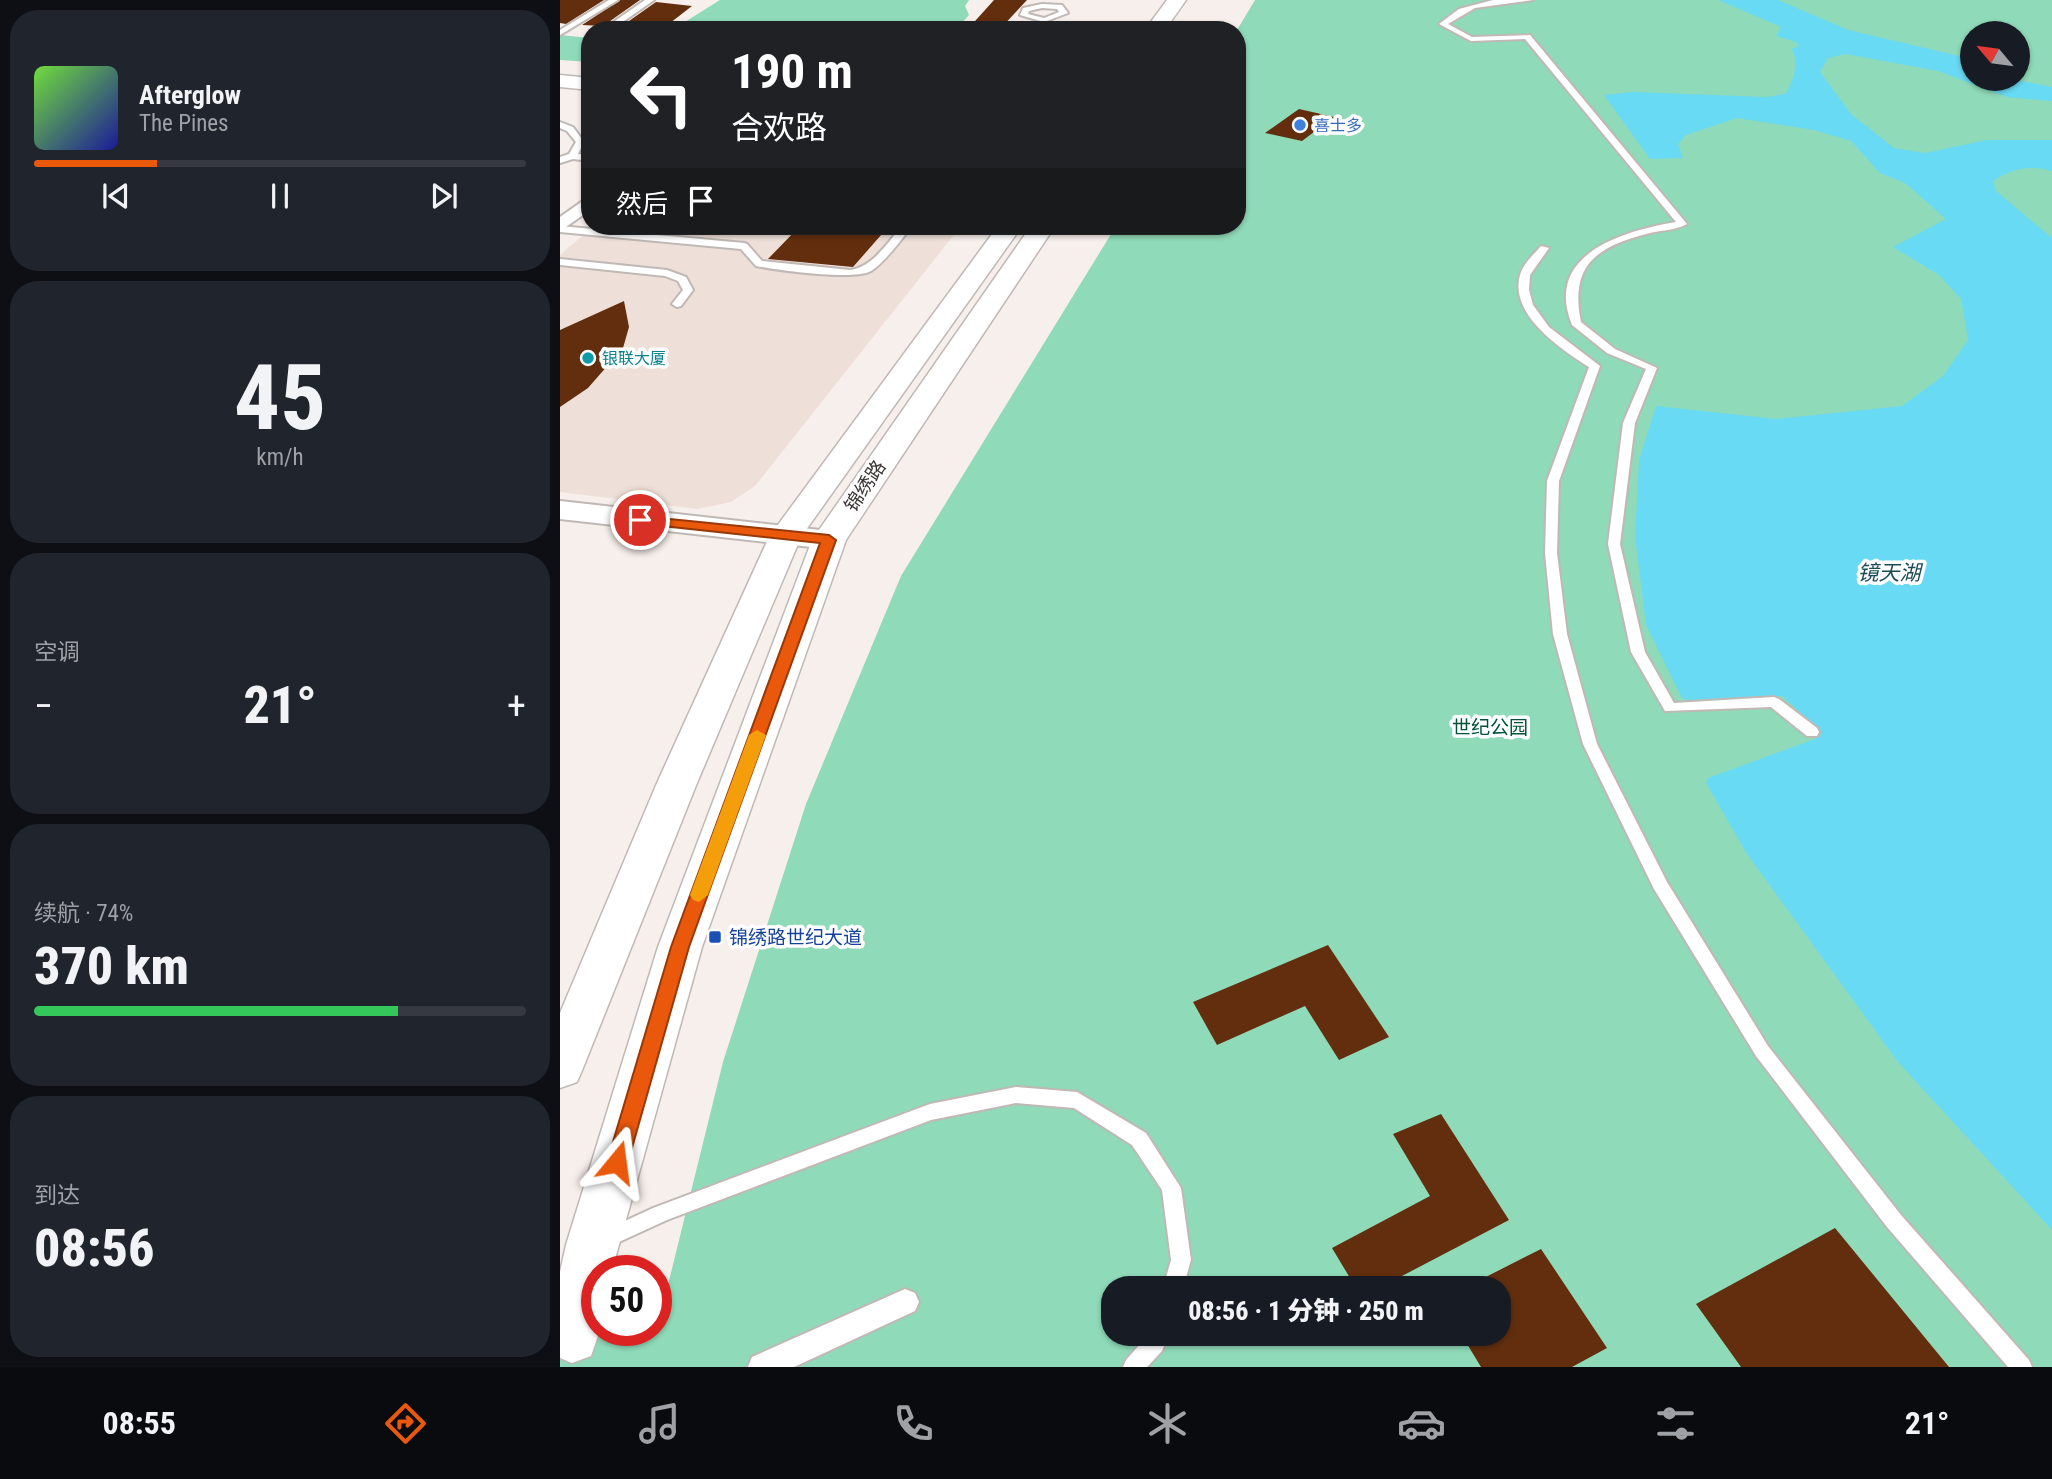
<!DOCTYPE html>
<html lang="zh">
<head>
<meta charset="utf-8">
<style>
  :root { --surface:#171b24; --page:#20242c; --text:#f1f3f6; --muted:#9ea1a6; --line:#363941; --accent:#ea580c }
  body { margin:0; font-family:"Roboto Condensed","Noto Sans SC",sans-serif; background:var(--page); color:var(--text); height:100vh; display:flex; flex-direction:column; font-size:26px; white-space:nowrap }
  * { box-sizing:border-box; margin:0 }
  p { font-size:23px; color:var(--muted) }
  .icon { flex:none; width:38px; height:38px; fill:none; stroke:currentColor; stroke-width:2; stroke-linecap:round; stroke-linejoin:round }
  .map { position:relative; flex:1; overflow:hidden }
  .details { display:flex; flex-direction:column; gap:10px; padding:10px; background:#0d0f14; width:560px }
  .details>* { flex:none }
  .guide { position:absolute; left:21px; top:21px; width:665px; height:214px; border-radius:28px; box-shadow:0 2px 5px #0004; background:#202124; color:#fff; overflow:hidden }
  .needle { width:46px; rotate:299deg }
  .fabs { position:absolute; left:1400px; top:21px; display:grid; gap:14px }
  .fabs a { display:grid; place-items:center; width:70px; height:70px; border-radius:50%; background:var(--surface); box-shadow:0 2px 5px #0004; font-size:35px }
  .speed { position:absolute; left:21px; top:1255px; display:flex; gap:14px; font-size:35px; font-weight:700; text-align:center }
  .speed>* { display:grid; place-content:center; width:91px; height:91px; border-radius:50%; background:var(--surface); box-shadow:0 2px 5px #0004; line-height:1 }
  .speed .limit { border:10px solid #d22; background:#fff; color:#111 }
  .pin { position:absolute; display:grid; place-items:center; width:60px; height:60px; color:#fff; margin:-30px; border:4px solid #fff; border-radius:50%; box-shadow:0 2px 7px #0007 }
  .me { position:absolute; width:77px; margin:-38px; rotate:16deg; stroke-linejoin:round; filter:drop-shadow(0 0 5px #0008) }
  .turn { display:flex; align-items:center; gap:24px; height:147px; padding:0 35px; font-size:32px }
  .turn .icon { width:91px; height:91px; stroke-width:2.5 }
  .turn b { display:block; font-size:49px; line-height:60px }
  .then { display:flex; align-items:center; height:66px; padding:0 35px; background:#0003; gap:14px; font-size:26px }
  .big { font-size:52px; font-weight:800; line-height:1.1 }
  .details .card { flex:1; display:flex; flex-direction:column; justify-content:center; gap:10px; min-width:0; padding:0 24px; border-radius:28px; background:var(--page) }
  .details .dial { align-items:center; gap:0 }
  .dial b { font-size:91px; line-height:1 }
  .song { display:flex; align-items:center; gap:21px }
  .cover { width:84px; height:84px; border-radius:10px; background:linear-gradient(135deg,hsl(100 70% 55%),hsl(240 70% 35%)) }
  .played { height:7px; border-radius:4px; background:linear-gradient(90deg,var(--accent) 25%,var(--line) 25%) }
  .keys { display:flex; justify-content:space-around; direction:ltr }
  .heat { display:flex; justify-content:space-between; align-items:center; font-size:38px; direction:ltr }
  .charge { height:10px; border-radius:5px; background:linear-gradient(90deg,#34c759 74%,var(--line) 0) }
  .trip { position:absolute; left:541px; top:1276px; width:410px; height:70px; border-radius:28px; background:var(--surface); box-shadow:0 2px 5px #0004; font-weight:800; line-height:70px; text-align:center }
  .tab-bar { display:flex; height:112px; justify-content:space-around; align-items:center; background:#090b0e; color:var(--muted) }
  .tab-bar .icon { width:49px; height:49px }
  .tab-bar .current { color:var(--accent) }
  .tab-bar b { font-size:32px; color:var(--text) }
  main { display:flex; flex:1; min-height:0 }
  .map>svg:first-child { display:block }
  .built { fill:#eee0d8 }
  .green { fill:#8fdab8; fill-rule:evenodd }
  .water { fill:#69daf4 }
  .building { fill:#622e0e }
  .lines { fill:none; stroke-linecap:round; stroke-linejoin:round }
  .service-casing { stroke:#c0b8b5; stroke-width:4 }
  .pedestrian-casing { stroke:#c0b8b5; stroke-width:4 }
  .minor-casing { stroke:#c0b8b5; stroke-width:4 }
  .tertiary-casing { stroke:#c0b8b5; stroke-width:4 }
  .secondary-casing { stroke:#c0b8b5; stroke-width:3 }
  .service { fill:#fff; fill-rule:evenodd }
  .pedestrian { fill:#fff; fill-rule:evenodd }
  .minor { fill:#fff; fill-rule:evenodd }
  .tertiary { fill:#fff; fill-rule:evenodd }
  .secondary { fill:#fff; fill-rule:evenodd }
  .route { fill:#ea580c; stroke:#983908; stroke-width:2 }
  .slow { fill:#f59e0b }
  .shop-dot { fill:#3f7fe0; stroke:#fefefe; stroke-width:2.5 }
  .culture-dot { fill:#0f9aa8; stroke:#fefefe; stroke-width:2.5 }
  .transit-dot { fill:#1a4fb4; stroke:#fefefe; stroke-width:2.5 }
  .labels { text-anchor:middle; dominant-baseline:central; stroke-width:7; stroke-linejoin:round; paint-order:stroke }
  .far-shop-label { font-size:16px; fill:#366cbe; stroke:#fefefe; text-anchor:start }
  .far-culture-label { font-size:16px; fill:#0d838f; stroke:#fefefe; text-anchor:start }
  .street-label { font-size:19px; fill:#393635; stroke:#fefefe }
  .park-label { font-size:19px; fill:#015339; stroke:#fefefe }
  .transit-label { font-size:19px; fill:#164399; stroke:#fefefe; text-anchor:start }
  .water-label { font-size:21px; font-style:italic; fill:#1a4c57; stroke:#fefefe }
</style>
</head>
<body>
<main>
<section class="details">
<div class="card">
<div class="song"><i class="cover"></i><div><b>Afterglow</b><p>The Pines</p></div></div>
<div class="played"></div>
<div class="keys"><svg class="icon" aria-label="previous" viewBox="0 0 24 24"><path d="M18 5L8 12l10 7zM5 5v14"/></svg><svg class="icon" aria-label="pause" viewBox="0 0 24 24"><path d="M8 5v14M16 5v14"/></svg><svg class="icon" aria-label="next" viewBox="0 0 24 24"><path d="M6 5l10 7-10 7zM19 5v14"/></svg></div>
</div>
<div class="card dial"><b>45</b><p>km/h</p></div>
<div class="card"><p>空调</p>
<div class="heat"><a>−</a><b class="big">21°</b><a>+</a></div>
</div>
<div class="card"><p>续航 · 74%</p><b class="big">370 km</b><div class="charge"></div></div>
<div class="card"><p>到达</p><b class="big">08:56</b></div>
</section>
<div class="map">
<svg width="1492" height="1367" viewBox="0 0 1492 1367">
  <rect width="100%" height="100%" fill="#f7efeb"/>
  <path class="built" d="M 34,226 L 401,226 L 195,486 L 171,502 L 137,509 L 0,492 L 0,255 Z"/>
  <path class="green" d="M 160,0 L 409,0 L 405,6 L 409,15 L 395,30 L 112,30 Z
    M 695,0 L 1492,0 L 1492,1367 L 0,1367 L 0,1341 L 37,1330 L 96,1330 L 96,1300 L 105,1297 L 163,1062 L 246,804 L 341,576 L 556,226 L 677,226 L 677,30 ZM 1412,33 L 1458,33 L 1458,79 L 1412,79 ZM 553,1288 L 938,1288 L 938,1334 L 553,1334 Z
    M 0,35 L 30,38 L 30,62 L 0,60 Z"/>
  <path class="water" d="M 1158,0 L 1218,0 L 1288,30 L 1412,59 L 1412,79 L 1451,79 L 1492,87 L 1492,101 L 1447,97 L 1378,71 L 1285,54 L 1268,58 L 1260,72 L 1291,114 L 1334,148 L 1365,153 L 1427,140 L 1492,140 L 1492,171 C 1469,165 1453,168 1433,181 L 1436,191 L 1492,238 L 1492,1230 L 1338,1062 L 1187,854 L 1146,783 L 1148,778 L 1255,739 L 1261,735 L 1258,729 L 1222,696 L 1127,700 L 1122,698 L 1086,625 L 1075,537 L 1079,460 L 1096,406 L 1216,419 L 1342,406 L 1383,376 L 1408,340 L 1401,299 L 1379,275 L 1333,247 L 1386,219 L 1345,183 L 1320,173 L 1291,141 L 1254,130 L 1177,118 L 1126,135 L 1118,144 L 1123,158 L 1090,159 L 1044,95 L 1073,92 L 1206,97 L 1225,94 C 1232,84 1241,60 1231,49 L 1239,46 L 1236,42 L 1216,36 L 1221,27 Z"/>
  <path class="building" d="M 0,0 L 44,0 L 6,24 L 0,23 Z
    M 60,0 L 80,0 L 43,26 L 22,25 Z
    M 434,0 L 467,0 L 439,30 L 407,30 Z
    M 96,2 L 132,6 L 101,30 L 59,28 Z
    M 739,109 L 774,117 L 742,141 L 705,133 Z
    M 240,226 L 329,226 L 293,267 L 208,259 Z
    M 64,301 L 69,327 L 63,348 L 28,388 L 0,407 L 0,330 Z
    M 768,945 L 829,1037 L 779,1060 L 745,1006 L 657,1045 L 633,1002 Z
    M 881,1114 L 949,1220 L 819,1288 L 796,1288 L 772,1248 L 870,1196 L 833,1134 Z
    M 1275,1228 L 1389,1367 L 1181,1367 L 1136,1304 Z
    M 981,1249 L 1047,1348 L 1012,1367 L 921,1367 L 901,1334 L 938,1334 L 938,1288 L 904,1288 Z"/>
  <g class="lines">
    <defs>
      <path id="service" d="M 49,0 L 58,0 L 0,35 L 0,30 Z
        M 85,0 L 94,0 L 51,30 L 42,30 Z
        M 933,0 L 973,0 L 915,8 L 888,24 L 912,37 L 970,35 L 1127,224 C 1117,230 1102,230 1090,233 C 1038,246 1009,264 1021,322 L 1055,349 L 1097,368 L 1075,423 L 1060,544 L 1085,652 L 1114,703 L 1214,697 L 1219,699 L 1257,728 L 1259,732 L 1257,736 L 1247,736 L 1211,707 L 1105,711 L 1071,652 L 1048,544 L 1063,423 L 1086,369 L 1047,353 L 1012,325 C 983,254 1063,231 1116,222 L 965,39 L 911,41 L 879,24 L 899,9 Z
        M 482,4 L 502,5 L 508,13 L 484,22 L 460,15 L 463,8 ZM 482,8 L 497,9 L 499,12 L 484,18 L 468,14 L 469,11 Z
        M 0,122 L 13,127 L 24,142 L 18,154 L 30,155 L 30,161 L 13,159 L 0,163 L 0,157 L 9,154 L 16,142 L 7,131 L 0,128 Z
        M 0,226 L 184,243 L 187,244 L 202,261 L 290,270 C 313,267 327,243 342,226 L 352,226 C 342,239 324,263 311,271 C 293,281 217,270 196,266 L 181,249 L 0,232 Z
        M 981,246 L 989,248 L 970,275 L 969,290 L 973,305 L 989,327 L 1040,366 L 999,481 L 997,553 L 1007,634 L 1037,744 L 1107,882 L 1208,1046 L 1341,1215 L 1469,1360 L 1472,1367 L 1448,1367 L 1327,1227 L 1196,1056 L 1094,889 L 1023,744 L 993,634 L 985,553 L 987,481 L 1029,367 C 1001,349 946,313 961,272 C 965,262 974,254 981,246 Z
        M 0,259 L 107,270 L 126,277 L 133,290 L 121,306 L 117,307 L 112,304 L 123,290 L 118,281 L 105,276 L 0,265 Z
        M 456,1087 L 517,1092 L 586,1133 L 621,1188 L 631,1260 L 623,1288 L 603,1288 L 611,1260 L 602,1190 L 572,1145 L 514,1108 L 456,1103 L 371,1120 L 107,1220 L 46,1248 L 39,1245 L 36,1239 L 39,1233 L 93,1208 L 370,1104 Z
        M 589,1334 L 609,1334 L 602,1351 L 587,1367 L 563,1367 L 566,1360 Z"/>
      <path id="pedestrian" d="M 345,1289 L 355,1293 L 359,1302 L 355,1311 L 234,1367 L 188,1367 L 192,1357 Z"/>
      <path id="minor" d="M 30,196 L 30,210 L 0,231 L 0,217 Z"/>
      <path id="tertiary" d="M 0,501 L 269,531 L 280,534 L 284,540 L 280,546 L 269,549 L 0,519 Z"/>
      <path id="secondary" d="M 607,0 L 626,0 L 605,30 L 585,30 Z
        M 0,75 L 30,78 L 30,90 L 0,87 Z
        M 438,226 L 462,226 L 241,537 L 137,783 L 23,1068 L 17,1082 L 0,1088 L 0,1013 L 97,783 L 209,537 Z
        M 471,226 L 495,226 L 286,540 L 142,947 L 52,1270 L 37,1270 L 37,1330 L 40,1330 L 31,1356 L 12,1363 L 0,1358 L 0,1272 L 6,1245 L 98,947 L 252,540 Z"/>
    </defs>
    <use href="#service" class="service-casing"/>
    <use href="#pedestrian" class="pedestrian-casing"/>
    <use href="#minor" class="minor-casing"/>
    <use href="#tertiary" class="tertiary-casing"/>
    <use href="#secondary" class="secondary-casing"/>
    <use href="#service" class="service"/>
    <use href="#pedestrian" class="pedestrian"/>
    <use href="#minor" class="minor"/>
    <use href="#tertiary" class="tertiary"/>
    <use href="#secondary" class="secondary"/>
  </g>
  <path class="route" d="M 80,516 L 269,535 L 276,540 L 129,947 L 68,1162 L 65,1169 L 57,1172 L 50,1169 L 47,1162 L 111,947 L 260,543 L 75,523 L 75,517 Z"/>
  <path class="slow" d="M 197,730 L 206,735 L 148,895 L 139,902 L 133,900 L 130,895 L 189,735 Z"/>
  <circle class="shop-dot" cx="740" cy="125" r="7"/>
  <circle class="culture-dot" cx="28" cy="358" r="7"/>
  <rect class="transit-dot" x="148" y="930" width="14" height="14" rx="3.5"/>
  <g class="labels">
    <g class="far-shop-label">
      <text x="754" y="125">喜士多</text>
    </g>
    <g class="far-culture-label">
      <text x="42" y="358">银联大厦</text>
    </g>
    <g class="street-label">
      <text transform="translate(305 486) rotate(-56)">锦绣路</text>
    </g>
    <g class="park-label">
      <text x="930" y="727">世纪公园</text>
    </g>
    <g class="transit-label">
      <text x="169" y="937">锦绣路世纪大道</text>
    </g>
    <g class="water-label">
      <text x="1329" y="573">镜天湖</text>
    </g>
  </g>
</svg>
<div class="fabs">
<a><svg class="needle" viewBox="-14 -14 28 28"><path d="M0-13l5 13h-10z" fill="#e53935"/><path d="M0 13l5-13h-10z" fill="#9ea1a6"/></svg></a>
</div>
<div class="speed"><div class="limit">50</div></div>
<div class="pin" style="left:80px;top:520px;background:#d93025"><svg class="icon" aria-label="arrive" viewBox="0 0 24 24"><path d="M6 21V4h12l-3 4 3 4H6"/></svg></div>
<svg class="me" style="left:57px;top:1162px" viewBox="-20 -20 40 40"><path d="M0-17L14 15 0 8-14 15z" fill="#ea580c" stroke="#fff" stroke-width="4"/></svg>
<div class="trip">08:56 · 1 分钟 · 250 m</div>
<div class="guide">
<div class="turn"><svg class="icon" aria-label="left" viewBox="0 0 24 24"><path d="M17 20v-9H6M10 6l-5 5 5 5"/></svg><div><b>190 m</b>合欢路</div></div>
<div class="then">然后<svg class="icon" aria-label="arrive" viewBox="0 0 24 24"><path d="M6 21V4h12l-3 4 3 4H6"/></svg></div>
</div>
</div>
</main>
<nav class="tab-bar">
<b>08:55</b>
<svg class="icon current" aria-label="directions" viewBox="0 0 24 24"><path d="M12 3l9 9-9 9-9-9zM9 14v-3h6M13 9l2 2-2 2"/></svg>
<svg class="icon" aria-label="music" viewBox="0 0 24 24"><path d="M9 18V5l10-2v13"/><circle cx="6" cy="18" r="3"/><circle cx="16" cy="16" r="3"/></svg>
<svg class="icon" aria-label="phone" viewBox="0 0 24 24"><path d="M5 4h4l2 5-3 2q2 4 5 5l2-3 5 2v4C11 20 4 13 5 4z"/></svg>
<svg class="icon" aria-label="climate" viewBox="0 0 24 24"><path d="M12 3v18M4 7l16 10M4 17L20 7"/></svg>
<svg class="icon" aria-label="car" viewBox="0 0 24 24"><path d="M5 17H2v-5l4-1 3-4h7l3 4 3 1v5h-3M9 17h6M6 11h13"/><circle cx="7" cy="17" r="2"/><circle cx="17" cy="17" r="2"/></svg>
<svg class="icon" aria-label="filters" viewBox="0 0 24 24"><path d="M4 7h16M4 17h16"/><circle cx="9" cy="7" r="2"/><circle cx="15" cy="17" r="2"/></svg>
<b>21°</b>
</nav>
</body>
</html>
